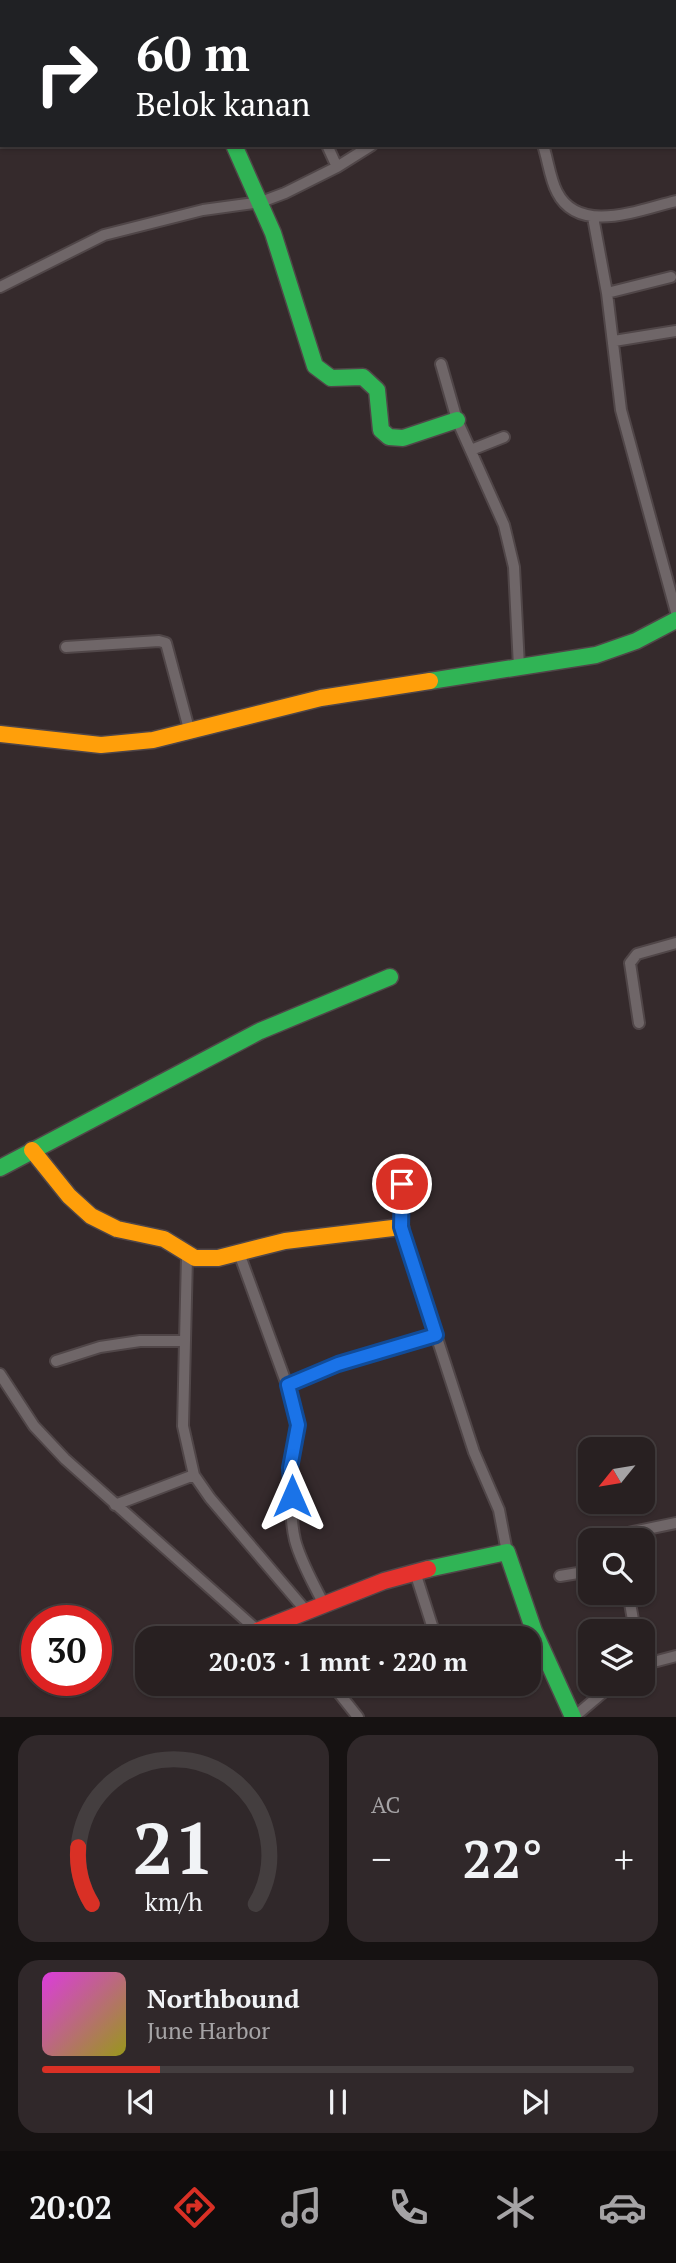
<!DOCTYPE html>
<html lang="id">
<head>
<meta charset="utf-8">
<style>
  :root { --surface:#282021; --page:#30282a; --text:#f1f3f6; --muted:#a5a3a5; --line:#443e3f; --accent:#d93025 }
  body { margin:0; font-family:"PT Serif",serif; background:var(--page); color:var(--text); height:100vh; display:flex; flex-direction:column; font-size:26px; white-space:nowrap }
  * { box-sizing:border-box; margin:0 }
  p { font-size:23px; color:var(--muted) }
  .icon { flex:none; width:38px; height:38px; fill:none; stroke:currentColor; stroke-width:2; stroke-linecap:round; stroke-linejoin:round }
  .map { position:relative; height:1717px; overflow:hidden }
  .panel { display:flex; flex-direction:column; gap:18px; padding:18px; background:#161212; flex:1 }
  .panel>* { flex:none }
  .hud { position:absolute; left:0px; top:0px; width:677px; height:147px; box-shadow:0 2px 5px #0004,0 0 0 2px var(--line); background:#202124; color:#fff; overflow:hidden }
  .needle { width:46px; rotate:240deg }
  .controls { position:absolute; left:578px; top:1437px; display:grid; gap:14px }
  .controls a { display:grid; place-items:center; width:77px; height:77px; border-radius:14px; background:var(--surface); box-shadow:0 2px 5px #0004,0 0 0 2px var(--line); font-size:35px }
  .speed { position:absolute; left:21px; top:1605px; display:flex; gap:14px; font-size:35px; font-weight:700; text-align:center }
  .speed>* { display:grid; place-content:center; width:91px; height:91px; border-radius:50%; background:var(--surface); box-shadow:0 2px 5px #0004,0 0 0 2px var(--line); line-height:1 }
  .speed .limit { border:10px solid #d22; background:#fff; color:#111 }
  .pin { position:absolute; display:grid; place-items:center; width:60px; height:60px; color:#fff; margin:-30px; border:4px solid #fff; border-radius:50%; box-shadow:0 2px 7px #0007 }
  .me { position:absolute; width:77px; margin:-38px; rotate:0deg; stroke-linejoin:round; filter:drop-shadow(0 0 5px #0008) }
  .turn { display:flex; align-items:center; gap:24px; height:147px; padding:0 21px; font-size:32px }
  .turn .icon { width:91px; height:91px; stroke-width:2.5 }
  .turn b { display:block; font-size:49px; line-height:60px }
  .big { font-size:52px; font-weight:700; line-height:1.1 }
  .panel .card { flex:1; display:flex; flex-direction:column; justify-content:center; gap:10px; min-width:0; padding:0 24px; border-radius:21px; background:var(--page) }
  .panel .dial { align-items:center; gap:0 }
  .dial svg { height:182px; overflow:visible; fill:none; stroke:var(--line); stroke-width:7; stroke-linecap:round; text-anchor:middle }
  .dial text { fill:var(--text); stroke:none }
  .song { display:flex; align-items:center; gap:21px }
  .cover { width:84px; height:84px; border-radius:10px; background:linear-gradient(135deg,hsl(300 70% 55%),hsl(60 70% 35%)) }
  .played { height:7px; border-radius:4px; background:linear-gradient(90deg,var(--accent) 20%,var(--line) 20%) }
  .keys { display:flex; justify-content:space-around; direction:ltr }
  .heat { display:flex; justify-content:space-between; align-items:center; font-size:38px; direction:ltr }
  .panel .tiles { flex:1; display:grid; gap:18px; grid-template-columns:1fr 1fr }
  .card:last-child { grid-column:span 2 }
  .trip { position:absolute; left:135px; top:1626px; width:406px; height:70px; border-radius:21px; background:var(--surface); box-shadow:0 2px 5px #0004,0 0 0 2px var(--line); font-weight:700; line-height:70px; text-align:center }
  .menu { display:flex; height:112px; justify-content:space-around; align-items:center; background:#100d0d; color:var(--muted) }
  .menu .icon { width:49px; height:49px }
  .menu .current { color:var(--accent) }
  .menu b { font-size:32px; color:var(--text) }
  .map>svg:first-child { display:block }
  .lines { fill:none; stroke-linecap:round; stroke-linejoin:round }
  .street-casing { stroke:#504648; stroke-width:14 }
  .fast-casing { stroke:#504648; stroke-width:19 }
  .slow-casing { stroke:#504648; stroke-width:19 }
  .jam-casing { stroke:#504648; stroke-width:19 }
  .street { stroke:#6f6668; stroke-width:10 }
  .fast { stroke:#30b455; stroke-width:16 }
  .slow { stroke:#ff9f0a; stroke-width:16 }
  .jam { stroke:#e5322d; stroke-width:16 }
  .route-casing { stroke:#114b97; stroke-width:18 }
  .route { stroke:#1a73e8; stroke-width:12 }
</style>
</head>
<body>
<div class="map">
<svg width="676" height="1717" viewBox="0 0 676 1717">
  <rect width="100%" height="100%" fill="#352a2c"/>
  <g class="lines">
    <defs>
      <path id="street" d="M 220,0 L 221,2
        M 479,0 L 481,2
        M 542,2 L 545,0
        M 327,145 L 337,167
        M 543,145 C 548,160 550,179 557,192 C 579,236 641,209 676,201
        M 593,217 L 607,293 L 621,410 L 676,612
        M 0,287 L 104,235 L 203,210 L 261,202 L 285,193 L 337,167 L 372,145
        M 607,293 L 671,277
        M 614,341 L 676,331
        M 441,364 L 457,420 L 504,525 L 514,567 L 519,667
        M 471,450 L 504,437
        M 66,647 L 159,641 L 166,643 L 189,729
        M 639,1023 L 630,963 L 637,954 L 676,943
        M 402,1160 L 401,1227 L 474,1452 L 499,1510 L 507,1552
        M 239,1253 L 295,1407 C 300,1435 291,1445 291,1470 C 291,1493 290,1519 295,1540 C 301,1563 314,1584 324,1605
        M 187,1256 L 183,1426 L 194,1475 L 210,1498 L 307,1612
        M 56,1361 L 100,1347 L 140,1341 L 184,1341
        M 0,1374 L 34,1426 L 65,1459 L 266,1638
        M 288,1385 L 338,1364 L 436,1335
        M 115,1505 L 194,1475
        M 617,1540 L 623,1534 L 676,1523
        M 415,1572 L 436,1638
        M 560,1576 L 590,1571
        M 628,1592 L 635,1631
        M 642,1665 L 676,1656
        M 325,1684 L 338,1692 L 358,1717
        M 574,1717 L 613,1684"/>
      <path id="fast" d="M 234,145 L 273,233 L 315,366 L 331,378 L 363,377 L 377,390 L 381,430 L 389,437 L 403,438 L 457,420
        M 430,681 L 596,655 L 636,641 L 676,620
        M 0,1168 L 260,1031 L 390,977
        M 428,1569 L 507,1552 L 534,1631 L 573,1717"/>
      <path id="slow" d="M 0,734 L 101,745 L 153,740 L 321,698 L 430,681
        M 32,1150 L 69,1196 L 91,1216 L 117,1229 L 164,1239 L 195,1258 L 218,1258 L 285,1241 L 401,1227"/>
      <path id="jam" d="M 257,1631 L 384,1581 L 428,1569"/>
    </defs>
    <use href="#street" class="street-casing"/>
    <use href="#fast" class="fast-casing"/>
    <use href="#slow" class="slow-casing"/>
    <use href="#jam" class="jam-casing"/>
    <use href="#street" class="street"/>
    <use href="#fast" class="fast"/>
    <use href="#slow" class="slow"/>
    <use href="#jam" class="jam"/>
  </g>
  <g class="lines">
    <defs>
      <path id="route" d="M 292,1496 L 290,1468 L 298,1425 L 288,1385 L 338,1364 L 436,1335 L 401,1227 L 402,1184"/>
    </defs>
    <use href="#route" class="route-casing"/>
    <use href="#route" class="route"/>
  </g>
</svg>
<div class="controls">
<a><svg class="needle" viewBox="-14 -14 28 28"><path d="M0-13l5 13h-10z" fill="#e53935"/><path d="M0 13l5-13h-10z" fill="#a5a3a5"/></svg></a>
<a><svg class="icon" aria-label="search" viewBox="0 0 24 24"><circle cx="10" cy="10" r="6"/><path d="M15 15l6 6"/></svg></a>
<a><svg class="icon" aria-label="layers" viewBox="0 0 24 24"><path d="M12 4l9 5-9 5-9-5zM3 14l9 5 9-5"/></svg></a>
</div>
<div class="speed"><div class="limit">30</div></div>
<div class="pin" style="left:402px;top:1184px;background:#d93025"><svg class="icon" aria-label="arrive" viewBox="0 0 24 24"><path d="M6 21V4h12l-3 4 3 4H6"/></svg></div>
<svg class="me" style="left:292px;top:1496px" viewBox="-20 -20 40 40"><path d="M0-17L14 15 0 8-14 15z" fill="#1a73e8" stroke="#fff" stroke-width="4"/></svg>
<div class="trip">20:03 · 1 mnt · 220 m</div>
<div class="hud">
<div class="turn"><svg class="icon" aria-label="right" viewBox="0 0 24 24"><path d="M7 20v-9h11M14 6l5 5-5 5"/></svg><div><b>60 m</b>Belok kanan</div></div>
</div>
</div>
<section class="panel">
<div class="tiles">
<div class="card dial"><svg viewBox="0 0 100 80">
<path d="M14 69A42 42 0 1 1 86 69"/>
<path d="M14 69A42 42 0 0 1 8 44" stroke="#d93025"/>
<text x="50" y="56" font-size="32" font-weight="700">21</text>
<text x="50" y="72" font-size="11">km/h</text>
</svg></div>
<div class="card"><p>AC</p>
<div class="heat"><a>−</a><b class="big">22°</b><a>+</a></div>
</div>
<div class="card">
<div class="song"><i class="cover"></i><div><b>Northbound</b><p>June Harbor</p></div></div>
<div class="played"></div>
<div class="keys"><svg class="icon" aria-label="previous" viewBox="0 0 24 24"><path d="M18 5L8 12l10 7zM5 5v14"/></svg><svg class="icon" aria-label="pause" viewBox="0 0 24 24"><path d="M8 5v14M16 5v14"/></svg><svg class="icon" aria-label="next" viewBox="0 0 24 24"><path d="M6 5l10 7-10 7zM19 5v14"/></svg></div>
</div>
</div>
</section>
<nav class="menu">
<b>20:02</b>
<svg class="icon current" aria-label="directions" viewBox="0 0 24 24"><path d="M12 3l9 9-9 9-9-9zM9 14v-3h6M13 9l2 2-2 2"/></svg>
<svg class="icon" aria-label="music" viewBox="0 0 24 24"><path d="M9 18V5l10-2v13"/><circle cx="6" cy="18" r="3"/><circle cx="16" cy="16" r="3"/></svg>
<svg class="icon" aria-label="phone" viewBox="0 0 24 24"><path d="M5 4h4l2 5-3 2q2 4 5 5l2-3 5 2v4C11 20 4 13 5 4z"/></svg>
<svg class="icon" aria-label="climate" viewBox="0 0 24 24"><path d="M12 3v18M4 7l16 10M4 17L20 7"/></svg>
<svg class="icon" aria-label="car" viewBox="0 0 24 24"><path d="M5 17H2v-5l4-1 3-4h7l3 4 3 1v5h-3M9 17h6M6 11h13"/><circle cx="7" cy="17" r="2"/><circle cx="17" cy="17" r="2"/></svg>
</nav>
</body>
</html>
